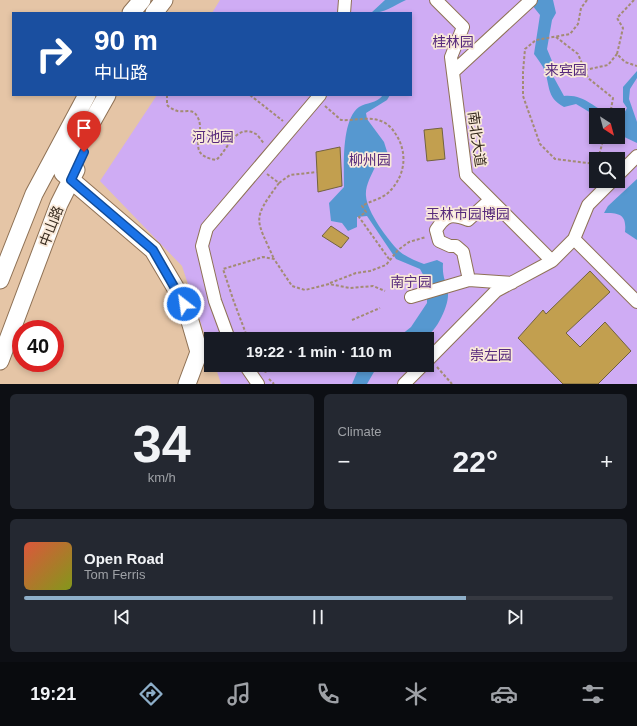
<!DOCTYPE html>
<html lang="en">
<head>
<meta charset="utf-8">
<style>
  :root { --surface:#171b24; --page:#242831; --text:#f1f3f6; --muted:#9ea1a6; --line:#363941; --accent:#8eafc9 }
  body { margin:0; font-family:Arial,"Noto Sans SC",sans-serif; background:var(--page); color:var(--text); height:100vh; display:flex; flex-direction:column; font-size:15px; white-space:nowrap }
  * { box-sizing:border-box; margin:0 }
  p { font-size:13px; color:var(--muted) }
  .icon { flex:none; width:22px; height:22px; fill:none; stroke:currentColor; stroke-width:2; stroke-linecap:round; stroke-linejoin:round }
  .map { position:relative; height:384px; overflow:hidden }
  .details { display:flex; flex-direction:column; gap:10px; padding:10px; background:#0d0f14; flex:1 }
  .details>* { flex:none }
  .banner { position:absolute; left:12px; top:12px; width:400px; height:84px; border-radius:0px; box-shadow:0 2px 6px #0003; background:#1a4fa0; color:#fff; overflow:hidden }
  .needle { width:26px; rotate:144deg }
  .tools { position:absolute; left:589px; top:108px; display:grid; gap:8px }
  .tools a { display:grid; place-items:center; width:36px; height:36px; border-radius:0px; background:var(--surface); box-shadow:0 2px 6px #0003; font-size:20px }
  .speed { position:absolute; left:12px; top:320px; display:flex; gap:8px; font-size:20px; font-weight:700; text-align:center }
  .speed>* { display:grid; place-content:center; width:52px; height:52px; border-radius:50%; background:var(--surface); box-shadow:0 2px 6px #0003; line-height:1 }
  .speed .limit { border:6px solid #d22; background:#fff; color:#111 }
  .pin { position:absolute; display:grid; place-items:center; width:34px; height:34px; color:#fff; margin:-41px -17px; border-radius:50% 50% 50% 0; rotate:-45deg; box-shadow:0 0 4px #0007 }
  .pin .icon { rotate:45deg }
  .me { position:absolute; width:44px; margin:-22px; rotate:330deg; stroke-linejoin:round; filter:drop-shadow(0 0 3px #0008) }
  .turn { display:flex; align-items:center; gap:14px; height:84px; padding:0 16px; font-size:18px }
  .turn .icon { width:52px; height:52px; stroke-width:2.5 }
  .turn b { display:block; font-size:28px; line-height:34px }
  .big { font-size:30px; font-weight:800; line-height:1.1 }
  .details .card { flex:1; display:flex; flex-direction:column; justify-content:center; gap:6px; min-width:0; padding:0 14px; border-radius:6px; background:var(--page) }
  .details .dial { align-items:center; gap:0 }
  .dial b { font-size:52px; line-height:1 }
  .song { display:flex; align-items:center; gap:12px }
  .cover { width:48px; height:48px; border-radius:6px; background:linear-gradient(135deg,hsl(10 70% 55%),hsl(70 70% 35%)) }
  .played { height:4px; border-radius:2px; background:linear-gradient(90deg,var(--accent) 75%,var(--line) 75%) }
  .keys { display:flex; justify-content:space-around; direction:ltr }
  .heat { display:flex; justify-content:space-between; align-items:center; font-size:22px; direction:ltr }
  .details .tiles { flex:1; display:grid; gap:10px; grid-template-columns:1fr 1fr }
  .card:last-child { grid-column:span 2 }
  .trip { position:absolute; left:204px; top:332px; width:230px; height:40px; border-radius:0px; background:var(--surface); box-shadow:0 2px 6px #0003; font-weight:800; line-height:40px; text-align:center }
  .tab-bar { display:flex; height:64px; justify-content:space-around; align-items:center; background:#090b0e; color:var(--muted) }
  .tab-bar .icon { width:28px; height:28px }
  .tab-bar .selected { color:var(--accent) }
  .tab-bar b { font-size:18px; color:var(--text) }
  .map>svg:first-child { display:block }
  .green { fill:#cfacf4; fill-rule:evenodd }
  .water { fill:#5698d0 }
  .building { fill:#c29f4f; stroke:#72623f }
  .lines { fill:none; stroke-linecap:round; stroke-linejoin:round }
  .street-casing { stroke:#8e7155; stroke-width:14 }
  .secondary-casing { stroke:#8e7155; stroke-width:19 }
  .path { stroke:#a38b73; stroke-width:2; stroke-dasharray:3 2; stroke-linecap:butt }
  .street { stroke:#fff; stroke-width:12 }
  .secondary { stroke:#fff; stroke-width:17 }
  .route-casing { stroke:#114b97; stroke-width:10 }
  .route { stroke:#1a73e8; stroke-width:7 }
  .labels { text-anchor:middle; dominant-baseline:central; stroke-width:3.5; stroke-linejoin:round; paint-order:stroke }
  .park-label { font-size:14px; fill:#56297c; stroke:#f9e9d9 }
  .street-label { font-size:14px; fill:#362a1e; stroke:#f9e9d9 }
</style>
</head>
<body>
<div class="map">
<svg width="637" height="384" viewBox="0 0 637 384">
  <rect width="100%" height="100%" fill="#e5c5a6"/>
  <path class="green" d="M 220,0 L 637,0 L 637,384 L 221,384 L 215,365 L 427,365 L 427,339 L 211,339 L 211,354 L 182,266 L 100,181 L 157,95 L 411,95 L 411,13 L 212,13 ZM 596,115 L 618,115 L 618,137 L 596,137 ZM 596,159 L 618,159 L 618,181 L 596,181 Z"/>
  <path class="water" d="M 385,0 L 406,0 C 393,6 385,13 371,13 Z
    M 528,0 L 553,0 L 556,13 L 552,20 L 547,49 L 552,61 L 553,76 L 564,96 C 585,94 594,109 612,115 L 596,116 L 576,104 L 564,107 C 545,97 551,84 543,67 C 540,62 537,58 534,54 L 540,15 Z
    M 637,71 L 637,78 L 630,89 L 629,99 L 637,122 L 637,143 L 620,135 L 618,116 L 623,115 L 627,108 L 623,102 L 623,87 Z
    M 383,95 L 390,95 L 387,100 L 366,113 L 367,119 L 384,142 L 390,161 L 375,167 C 371,176 365,186 366,196 C 367,212 388,240 399,251 C 406,257 416,261 424,264 L 437,260 L 443,263 C 442,278 446,280 448,293 C 449,306 435,336 421,339 C 414,341 404,339 396,339 L 411,327 L 427,303 L 427,282 L 420,269 L 396,259 L 367,216 L 357,217 L 357,227 L 348,231 L 342,223 L 331,221 L 329,203 L 344,187 C 344,167 341,120 359,107 C 367,102 376,104 383,95 Z
    M 637,179 L 637,240 L 625,232 C 627,214 619,213 604,213 L 608,206 Z
    M 360,365 L 378,365 L 367,384 L 352,384 Z"/>
  <path class="building" d="M 442,128 L 445,159 L 427,161 L 424,130 Z
    M 340,147 L 342,186 L 318,192 L 316,152 Z
    M 331,226 L 349,238 L 341,248 L 322,236 Z
    M 590,271 L 610,292 L 566,333 L 580,347 L 605,322 L 631,351 L 598,384 L 563,384 L 518,338 L 543,310 L 546,314 Z"/>
  <g class="lines">
    <defs>
      <path id="street" d="M 436,0 L 463,27 L 451,57 L 466,175 L 552,261 L 574,239 L 637,302
        M 344,13 L 345,0
        M 453,72 L 531,0
        M 618,175 L 637,156
        M 574,239 L 588,205 L 612,181
        M 469,280 L 512,283
        M 411,297 L 469,280 L 463,252 L 456,246 L 450,246 L 439,241 L 436,230 C 446,214 452,214 468,220 L 490,200
        M 229,339 L 215,301 L 202,246 L 207,228 L 320,95
        M 427,361 L 496,291 L 552,261
        M 245,365 L 258,384
        M 404,384 L 423,365"/>
      <path id="secondary" d="M 131,13 L 142,0
        M 154,13 L 164,0
        M 107,95 L 63,173 L 153,250 L 185,304 L 199,352 L 187,384
        M 0,280 L 34,194 L 87,95
        M 0,361 L 59,204 L 76,170"/>
    </defs>
    <use href="#street" class="street-casing"/>
    <use href="#secondary" class="secondary-casing"/>
    <path class="path" d="M 587,0 L 581,8 L 578,24 L 570,34 L 536,40 L 525,49 L 523,72 L 523,96 L 540,144 L 555,159 L 596,164
      M 634,0 L 617,18 L 623,28 L 617,54 L 625,62 L 637,66
      M 556,37 L 578,54 L 588,78 L 613,98 L 610,115
      M 585,70 L 608,65 L 617,54
      M 167,95 L 167,105 C 169,107 172,109 175,110 C 182,114 192,107 197,116 C 208,134 183,154 216,160 C 227,152 235,122 256,134 C 259,136 261,141 264,143
      M 250,95 L 283,121
      M 325,106 L 341,120 C 354,121 369,116 381,121 C 387,123 392,128 395,133 C 408,152 406,175 389,192 C 382,199 370,201 362,206 L 366,212 L 359,217 L 389,259
      M 598,159 L 604,137
      M 267,174 L 279,183 C 251,221 256,218 274,259
      M 279,183 L 290,175 L 317,172
      M 330,283 L 356,273 L 370,271 L 386,265 L 398,250 L 409,242 L 426,237
      M 352,320 L 380,308
      M 248,339 L 234,302 L 223,269 L 263,257 L 274,259 L 292,286 L 305,290 L 329,284 L 350,288 L 373,286 L 385,291
      M 311,339 L 315,337
      M 264,365 L 266,374
      M 437,367 L 452,384
      M 269,379 L 274,384"/>
    <use href="#street" class="street"/>
    <use href="#secondary" class="secondary"/>
  </g>
  <g class="lines">
    <defs>
      <path id="route" d="M 84,152 L 71,180 L 153,250 L 184,304"/>
    </defs>
    <use href="#route" class="route-casing"/>
    <use href="#route" class="route"/>
  </g>
  <g class="labels">
    <g class="park-label">
      <text x="453" y="42">桂林园</text>
      <text x="566" y="70">来宾园</text>
      <text x="213" y="137">河池园</text>
      <text x="370" y="160">柳州园</text>
      <text x="468" y="214">玉林市园博园</text>
      <text x="411" y="282">南宁园</text>
      <text x="491" y="355">崇左园</text>
    </g>
    <g class="street-label">
      <text transform="translate(477 139) rotate(82)">南北大道</text>
      <text transform="translate(51 226) rotate(-69)">中山路</text>
    </g>
  </g>
</svg>
<div class="tools">
<a><svg class="needle" viewBox="-14 -14 28 28"><path d="M0-13l5 13h-10z" fill="#e53935"/><path d="M0 13l5-13h-10z" fill="#9ea1a6"/></svg></a>
<a><svg class="icon" aria-label="search" viewBox="0 0 24 24"><circle cx="10" cy="10" r="6"/><path d="M15 15l6 6"/></svg></a>
</div>
<div class="speed"><div class="limit">40</div></div>
<div class="pin" style="left:84px;top:152px;background:#d93025"><svg class="icon" aria-label="arrive" viewBox="0 0 24 24"><path d="M6 21V4h12l-3 4 3 4H6"/></svg></div>
<svg class="me" style="left:184px;top:304px" viewBox="-20 -20 40 40"><circle r="17" fill="#1a73e8" stroke="#fff" stroke-width="3"/><path d="M0-11L8 9 0 5-8 9z" fill="#fff"/></svg>
<div class="trip">19:22 · 1 min · 110 m</div>
<div class="banner">
<div class="turn"><svg class="icon" aria-label="right" viewBox="0 0 24 24"><path d="M7 20v-9h11M14 6l5 5-5 5"/></svg><div><b>90 m</b>中山路</div></div>
</div>
</div>
<section class="details">
<div class="tiles">
<div class="card dial"><b>34</b><p>km/h</p></div>
<div class="card"><p>Climate</p>
<div class="heat"><a>−</a><b class="big">22°</b><a>+</a></div>
</div>
<div class="card">
<div class="song"><i class="cover"></i><div><b>Open Road</b><p>Tom Ferris</p></div></div>
<div class="played"></div>
<div class="keys"><svg class="icon" aria-label="previous" viewBox="0 0 24 24"><path d="M18 5L8 12l10 7zM5 5v14"/></svg><svg class="icon" aria-label="pause" viewBox="0 0 24 24"><path d="M8 5v14M16 5v14"/></svg><svg class="icon" aria-label="next" viewBox="0 0 24 24"><path d="M6 5l10 7-10 7zM19 5v14"/></svg></div>
</div>
</div>
</section>
<nav class="tab-bar">
<b>19:21</b>
<svg class="icon selected" aria-label="directions" viewBox="0 0 24 24"><path d="M12 3l9 9-9 9-9-9zM9 14v-3h6M13 9l2 2-2 2"/></svg>
<svg class="icon" aria-label="music" viewBox="0 0 24 24"><path d="M9 18V5l10-2v13"/><circle cx="6" cy="18" r="3"/><circle cx="16" cy="16" r="3"/></svg>
<svg class="icon" aria-label="phone" viewBox="0 0 24 24"><path d="M5 4h4l2 5-3 2q2 4 5 5l2-3 5 2v4C11 20 4 13 5 4z"/></svg>
<svg class="icon" aria-label="climate" viewBox="0 0 24 24"><path d="M12 3v18M4 7l16 10M4 17L20 7"/></svg>
<svg class="icon" aria-label="car" viewBox="0 0 24 24"><path d="M5 17H2v-5l4-1 3-4h7l3 4 3 1v5h-3M9 17h6M6 11h13"/><circle cx="7" cy="17" r="2"/><circle cx="17" cy="17" r="2"/></svg>
<svg class="icon" aria-label="filters" viewBox="0 0 24 24"><path d="M4 7h16M4 17h16"/><circle cx="9" cy="7" r="2"/><circle cx="15" cy="17" r="2"/></svg>
</nav>
</body>
</html>
